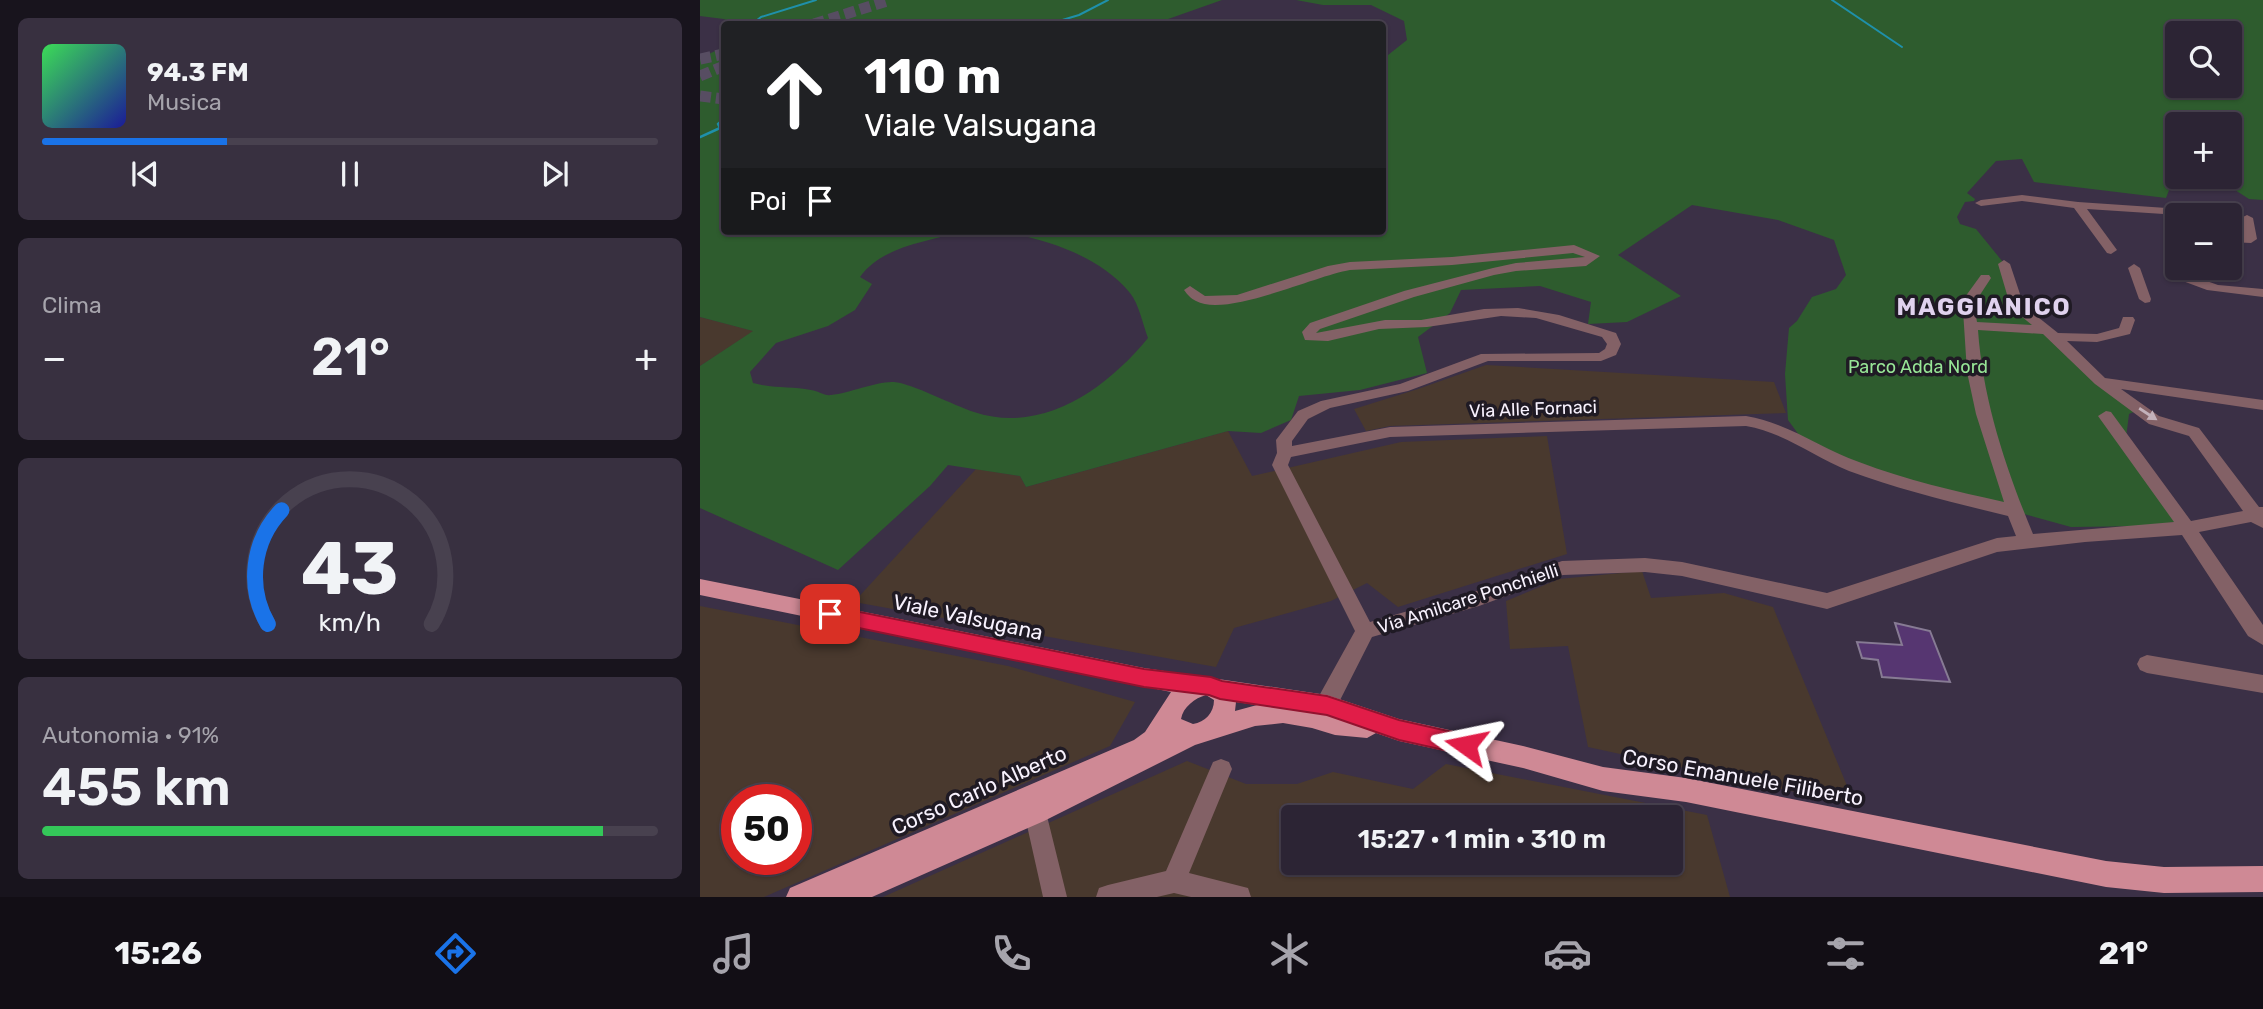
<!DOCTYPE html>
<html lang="it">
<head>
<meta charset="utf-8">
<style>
  :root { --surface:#2c2434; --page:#383040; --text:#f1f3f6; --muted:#a6a4ac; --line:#48414f; --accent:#1a73e8 }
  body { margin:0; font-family:Rubik,sans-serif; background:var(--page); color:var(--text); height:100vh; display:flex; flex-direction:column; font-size:26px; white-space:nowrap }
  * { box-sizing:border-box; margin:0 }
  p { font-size:23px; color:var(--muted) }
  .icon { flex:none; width:38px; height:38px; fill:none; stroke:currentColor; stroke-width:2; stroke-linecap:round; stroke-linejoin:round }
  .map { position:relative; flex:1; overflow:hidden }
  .drawer { display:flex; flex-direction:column; gap:18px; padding:18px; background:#18141d; width:700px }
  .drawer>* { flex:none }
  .top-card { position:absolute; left:21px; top:21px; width:665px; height:214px; border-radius:7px; box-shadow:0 2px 5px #0004,0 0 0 2px var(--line); background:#202124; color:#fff; overflow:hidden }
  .fabs { position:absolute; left:1465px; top:21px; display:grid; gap:14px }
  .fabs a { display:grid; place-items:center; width:77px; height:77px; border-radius:7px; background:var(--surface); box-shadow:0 2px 5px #0004,0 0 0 2px var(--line); font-size:35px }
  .speed { position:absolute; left:21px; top:784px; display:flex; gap:14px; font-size:35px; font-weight:700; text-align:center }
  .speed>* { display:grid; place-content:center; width:91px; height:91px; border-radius:50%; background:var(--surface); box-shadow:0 2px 5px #0004,0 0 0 2px var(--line); line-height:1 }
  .speed .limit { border:10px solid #d22; background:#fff; color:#111 }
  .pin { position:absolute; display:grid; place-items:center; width:60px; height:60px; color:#fff; margin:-30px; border-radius:14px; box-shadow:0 4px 10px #0006 }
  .me { position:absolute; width:77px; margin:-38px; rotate:282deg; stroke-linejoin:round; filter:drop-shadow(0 0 5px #0008) }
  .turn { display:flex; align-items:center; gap:24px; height:147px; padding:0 28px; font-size:32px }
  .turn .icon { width:91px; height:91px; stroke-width:2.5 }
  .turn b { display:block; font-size:49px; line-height:60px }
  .then { display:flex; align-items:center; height:66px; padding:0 28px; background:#0003; gap:14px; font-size:26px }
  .big { font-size:52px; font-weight:600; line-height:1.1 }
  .drawer .card { flex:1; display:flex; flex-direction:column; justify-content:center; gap:10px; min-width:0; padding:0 24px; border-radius:10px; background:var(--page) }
  .drawer .dial { align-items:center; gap:0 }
  .dial svg { height:182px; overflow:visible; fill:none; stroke:var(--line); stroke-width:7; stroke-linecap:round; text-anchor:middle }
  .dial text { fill:var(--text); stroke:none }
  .song { display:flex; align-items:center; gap:21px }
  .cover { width:84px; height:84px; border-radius:10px; background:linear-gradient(135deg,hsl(130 70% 55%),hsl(240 70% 35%)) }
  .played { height:7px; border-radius:4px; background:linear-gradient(90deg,var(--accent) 30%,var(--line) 30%) }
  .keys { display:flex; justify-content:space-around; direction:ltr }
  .heat { display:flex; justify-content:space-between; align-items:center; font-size:38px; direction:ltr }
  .charge { height:10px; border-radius:5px; background:linear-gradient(90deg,#34c759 91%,var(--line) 0) }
  .trip { position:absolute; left:581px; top:805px; width:402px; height:70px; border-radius:7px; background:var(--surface); box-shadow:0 2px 5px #0004,0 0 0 2px var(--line); font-weight:600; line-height:70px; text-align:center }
  .tabs { display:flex; height:112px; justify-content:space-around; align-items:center; background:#120e15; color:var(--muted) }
  .tabs .icon { width:49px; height:49px }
  .tabs .selected { color:var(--accent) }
  .tabs b { font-size:32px; color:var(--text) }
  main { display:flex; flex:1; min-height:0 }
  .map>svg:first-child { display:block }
  .industrial { fill:#49392e; fill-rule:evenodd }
  .green { fill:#2e5c2e; fill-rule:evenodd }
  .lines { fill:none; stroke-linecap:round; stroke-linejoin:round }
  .stream-far1 { stroke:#1f90aa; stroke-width:2 }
  .stream { stroke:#1f90aa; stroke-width:2.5 }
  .building { fill:#563671; stroke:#877b94; stroke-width:2 }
  .highway-tunnel { stroke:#574d62; stroke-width:11; stroke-dasharray:11 5; stroke-linecap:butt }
  .minor { fill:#836166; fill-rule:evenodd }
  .major { fill:#cf8995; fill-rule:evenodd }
  .oneway { fill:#c3b1ba }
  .route { fill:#e11d48; stroke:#92132f; stroke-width:2 }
  .labels { text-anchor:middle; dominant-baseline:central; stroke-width:7; stroke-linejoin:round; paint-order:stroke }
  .park-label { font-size:18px; fill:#97e596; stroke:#1f1a24 }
  .street-label { font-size:18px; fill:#f8f2fe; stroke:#1f1a24 }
  .near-street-label { font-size:21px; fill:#f8f2fe; stroke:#1f1a24 }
  .district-label { font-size:24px; font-weight:bold; letter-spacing:2px; fill:#e0d2ee; stroke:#1f1a24 }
</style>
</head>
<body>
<main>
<section class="drawer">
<div class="card">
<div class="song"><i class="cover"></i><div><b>94.3 FM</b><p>Musica</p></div></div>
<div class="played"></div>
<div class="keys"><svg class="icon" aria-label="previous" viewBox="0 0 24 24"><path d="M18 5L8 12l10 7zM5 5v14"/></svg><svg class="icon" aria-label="pause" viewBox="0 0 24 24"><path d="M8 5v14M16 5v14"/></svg><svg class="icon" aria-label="next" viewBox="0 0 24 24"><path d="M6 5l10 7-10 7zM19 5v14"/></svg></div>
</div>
<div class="card"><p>Clima</p>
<div class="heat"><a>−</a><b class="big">21°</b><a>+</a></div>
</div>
<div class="card dial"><svg viewBox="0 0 100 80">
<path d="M14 69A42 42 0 1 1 86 69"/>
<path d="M14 69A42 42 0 0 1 20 19" stroke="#1a73e8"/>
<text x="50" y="56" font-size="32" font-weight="700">43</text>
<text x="50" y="72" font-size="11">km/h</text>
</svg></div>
<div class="card"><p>Autonomia · 91%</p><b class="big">455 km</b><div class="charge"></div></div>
</section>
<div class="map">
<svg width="1563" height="897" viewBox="0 0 1563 897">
  <rect width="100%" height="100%" fill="#3b3046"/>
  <path class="industrial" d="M 0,317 L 54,331 L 0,366 Z
    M 786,365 L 1074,382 L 1086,413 L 690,426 L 666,431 L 654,409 L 718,389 Z
    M 528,431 L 552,476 L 701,442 L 847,436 L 867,554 L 698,607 L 667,583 L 631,601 L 534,628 L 516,667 L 154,602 L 276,469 L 320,476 L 326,487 Z
    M 942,571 L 951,598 L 1024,593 L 1073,607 L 1155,805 L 888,747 L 868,646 L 810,649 L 806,601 L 859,579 Z
    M 0,606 L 308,666 L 435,702 L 410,746 L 64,897 L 0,897 ZM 37,800 L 96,800 L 96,859 L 37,859 Z
    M 487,761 L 546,784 L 597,784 L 633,772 L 713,789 L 746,764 L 1007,815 L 1030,897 L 183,897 ZM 593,817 L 971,817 L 971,863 L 593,863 Z"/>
  <path class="green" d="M 0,0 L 522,0 L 454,24 L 35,24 L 24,19 L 0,16 Z
    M 596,0 L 1563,0 L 1563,200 L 1549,199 L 1535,190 L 1471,185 L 1466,198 L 1334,182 L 1322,159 L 1296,161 L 1267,193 L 1275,199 L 1274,201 L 1265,202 L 1257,217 L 1260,224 L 1276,229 L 1307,267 L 1308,294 L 1436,411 L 1429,414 L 1426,438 L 1475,522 L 1446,526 L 1371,527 L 1176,473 L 1099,435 L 1088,420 L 1085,374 L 1089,328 L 1097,321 L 1112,297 L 1136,289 L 1146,275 L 1134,240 L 1078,220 L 992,205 L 918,255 L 981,296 L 927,322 L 888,324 L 891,302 L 840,286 L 761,290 L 750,313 L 718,337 L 727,373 L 660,390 L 599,396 L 591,420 L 561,433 L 528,431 L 326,487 L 320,476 L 248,465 L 230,486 L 138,570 L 0,508 L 0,366 L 53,331 L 0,317 L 0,58 L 24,47 L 24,231 L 264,231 C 228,242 183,245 160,277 L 172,284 L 155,310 L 128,326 L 76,343 L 50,372 L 53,383 C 75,389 92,386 111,390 C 119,391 124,396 131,395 C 150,393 177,381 194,382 C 211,383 255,406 274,412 C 343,435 407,388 448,338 C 443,325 439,304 430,293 C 399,255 345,239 299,231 L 682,231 L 683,59 L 707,40 L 704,21 L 671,5 L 623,5 ZM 1477,33 L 1530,33 L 1530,86 L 1477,86 ZM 1477,124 L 1530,124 L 1530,177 L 1477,177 Z"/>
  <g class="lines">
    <path class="stream-far1" d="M 1132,0 L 1202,47
      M 52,24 L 61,17 L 116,0
      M 349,24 L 379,15 L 408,0"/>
    <path class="stream" d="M 0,137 L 20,128 L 18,124 L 24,119"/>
  </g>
  <path class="building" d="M 1195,623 L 1230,631 L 1250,682 L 1182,677 L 1178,660 L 1162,658 L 1157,642 L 1202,645 Z"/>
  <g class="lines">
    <path class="highway-tunnel" d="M 114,24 L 187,1
      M 0,59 L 24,54
      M 0,76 L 24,66
      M 0,96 L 24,99"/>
    <path class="minor" d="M 1322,195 L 1378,202 L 1526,212 L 1532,215 L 1530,218 L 1530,215 L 1479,215 L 1387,209 L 1417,250 L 1411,254 L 1407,253 L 1374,208 L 1322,201 L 1281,206 L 1275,203 L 1281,200 Z
      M 1547,215 L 1553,218 L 1557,239 L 1551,243 L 1530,242 L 1530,236 L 1544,235 L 1541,218 Z
      M 1477,236 C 1477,250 1474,261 1481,272 L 1518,285 L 1563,289 L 1563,297 L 1507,290 L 1472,277 L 1463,255 L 1464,245 Z
      M 874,245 L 900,256 L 886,266 L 816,271 L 794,275 L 714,297 L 620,329 L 616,333 L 685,320 L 721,320 L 784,309 L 818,308 L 859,315 L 916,333 L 921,344 L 916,355 L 901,361 L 788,361 L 708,391 L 630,408 L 608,419 L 592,441 L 592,446 L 690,427 L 1046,416 C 1088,423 1120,448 1159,462 C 1206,480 1255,491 1304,502 L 1276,414 L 1267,372 L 1263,310 L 1260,304 L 1281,275 L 1289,275 L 1291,278 L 1274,304 L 1277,322 L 1332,325 L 1311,308 L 1298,264 L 1304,260 L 1310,264 L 1324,306 L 1358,333 L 1397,334 L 1419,328 L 1423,317 L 1433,317 L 1435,320 L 1430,334 L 1397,342 L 1367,341 L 1405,378 L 1563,400 L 1563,410 L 1421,389 L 1459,416 L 1499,428 L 1559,507 L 1563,507 L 1563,528 L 1551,522 L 1499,532 L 1563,625 L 1563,645 L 1548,636 L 1482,535 L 1385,542 L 1297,552 L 1127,609 L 982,576 L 945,572 L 863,575 L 779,606 L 672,637 L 634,712 L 628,719 L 621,721 L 614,719 L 611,712 L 614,705 L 655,631 L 572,465 L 577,453 L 576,440 L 598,411 L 621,401 L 700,384 L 781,354 L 899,353 L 905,349 L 907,344 L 902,337 L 836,318 L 801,316 L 727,327 L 679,329 L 628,341 L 605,340 L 602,332 L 610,323 L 704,291 L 793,268 L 816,263 L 885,257 L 873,253 L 752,265 L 650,270 C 614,276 526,318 496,301 C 491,299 487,294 484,290 L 490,286 L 505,296 L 537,295 L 628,266 L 650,262 L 752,257 ZM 1278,330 L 1343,334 L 1395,384 L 1449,424 L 1489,436 L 1543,511 L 1491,521 L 1411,412 L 1406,411 L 1398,416 L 1474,522 L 1333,534 C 1306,469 1283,401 1278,330 ZM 1046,426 C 1083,432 1114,457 1149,471 C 1200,490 1255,503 1308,516 L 1316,536 L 1297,538 L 1127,593 L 982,562 L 945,558 L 862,561 L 777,591 L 670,622 L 588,465 L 591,457 L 690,437 Z
      M 1434,264 L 1440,268 L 1451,299 L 1450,302 L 1445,303 L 1439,299 L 1428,268 Z
      M 1447,655 L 1563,675 L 1563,693 L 1447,673 L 1440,670 L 1437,664 L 1440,658 Z
      M 521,759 L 529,762 L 532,769 L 489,873 L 548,888 L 551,897 L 491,897 L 474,893 L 457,897 L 396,897 L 399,888 L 408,885 L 466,871 L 513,762 Z
      M 335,801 L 343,804 L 346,812 L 367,897 L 343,897 L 324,812 L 327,804 Z"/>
    <path class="major" d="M 0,579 L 444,668 L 627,695 L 699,719 L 823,746 L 903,767 L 986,778 L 1406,861 L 1464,867 L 1563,866 L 1563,892 L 1464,893 L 1406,887 L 986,802 L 903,791 L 823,768 L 699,741 L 676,733 L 667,738 L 635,735 L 612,728 L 583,723 L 555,726 L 495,745 L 344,821 L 172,897 L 86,897 L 90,888 L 434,740 L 445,732 L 471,692 L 0,595 ZM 506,695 L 514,700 C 514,713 505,722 493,724 L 481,719 C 483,707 495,698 506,695 ZM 536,702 L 557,705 L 535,711 Z"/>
  </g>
  <defs><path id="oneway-solid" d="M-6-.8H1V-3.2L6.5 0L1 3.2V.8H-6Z" transform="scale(1.75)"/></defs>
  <use class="oneway" href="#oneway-solid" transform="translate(1448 414) rotate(33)"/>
  <path class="route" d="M 130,606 L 444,669 L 511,677 L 522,681 L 627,696 L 699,720 L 766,735 L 774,738 L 777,745 L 774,752 L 766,755 L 699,740 L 627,715 L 520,699 L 509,695 L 444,687 L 130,622 L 123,619 L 120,614 L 123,608 Z"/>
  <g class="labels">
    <g class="park-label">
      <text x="1218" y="367">Parco Adda Nord</text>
    </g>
    <g class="street-label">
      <text transform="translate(833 409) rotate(-2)">Via Alle Fornaci</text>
      <text transform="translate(768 599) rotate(-18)">Via Amilcare Ponchielli</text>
    </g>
    <g class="near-street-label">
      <text transform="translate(268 617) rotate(12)">Viale Valsugana</text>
      <text transform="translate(1043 777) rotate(10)">Corso Emanuele Filiberto</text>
      <text transform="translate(279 790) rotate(-24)">Corso Carlo Alberto</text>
    </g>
    <g class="district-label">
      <text x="1284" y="307">MAGGIANICO</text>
    </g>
  </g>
</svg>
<div class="fabs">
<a><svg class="icon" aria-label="search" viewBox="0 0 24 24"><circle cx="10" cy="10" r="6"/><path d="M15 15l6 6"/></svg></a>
<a>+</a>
<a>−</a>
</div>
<div class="speed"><div class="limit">50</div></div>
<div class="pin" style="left:130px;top:614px;background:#d93025"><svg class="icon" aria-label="arrive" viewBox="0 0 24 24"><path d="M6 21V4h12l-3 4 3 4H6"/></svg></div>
<svg class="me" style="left:766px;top:745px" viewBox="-20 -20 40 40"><path d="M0-17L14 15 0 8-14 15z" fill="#e11d48" stroke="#fff" stroke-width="4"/></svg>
<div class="trip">15:27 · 1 min · 310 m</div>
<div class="top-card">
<div class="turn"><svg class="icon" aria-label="ahead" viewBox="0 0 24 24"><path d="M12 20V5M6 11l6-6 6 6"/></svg><div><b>110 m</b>Viale Valsugana</div></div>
<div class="then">Poi<svg class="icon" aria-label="arrive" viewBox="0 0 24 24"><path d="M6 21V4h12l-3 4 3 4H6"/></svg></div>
</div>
</div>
</main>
<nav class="tabs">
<b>15:26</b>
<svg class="icon selected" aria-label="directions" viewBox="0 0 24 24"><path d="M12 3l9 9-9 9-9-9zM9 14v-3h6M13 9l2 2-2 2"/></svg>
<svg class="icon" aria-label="music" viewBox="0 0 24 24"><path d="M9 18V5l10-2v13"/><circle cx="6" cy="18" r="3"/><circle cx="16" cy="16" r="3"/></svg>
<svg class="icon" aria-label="phone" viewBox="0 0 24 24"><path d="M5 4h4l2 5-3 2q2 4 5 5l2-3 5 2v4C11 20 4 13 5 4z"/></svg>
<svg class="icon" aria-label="climate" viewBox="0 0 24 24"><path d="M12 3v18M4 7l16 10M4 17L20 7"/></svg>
<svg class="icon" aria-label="car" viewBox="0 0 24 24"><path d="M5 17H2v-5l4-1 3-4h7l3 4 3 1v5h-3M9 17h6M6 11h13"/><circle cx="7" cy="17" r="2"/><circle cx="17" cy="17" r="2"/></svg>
<svg class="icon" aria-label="filters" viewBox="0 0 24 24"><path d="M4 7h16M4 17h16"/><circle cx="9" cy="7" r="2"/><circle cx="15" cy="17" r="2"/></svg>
<b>21°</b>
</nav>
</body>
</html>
